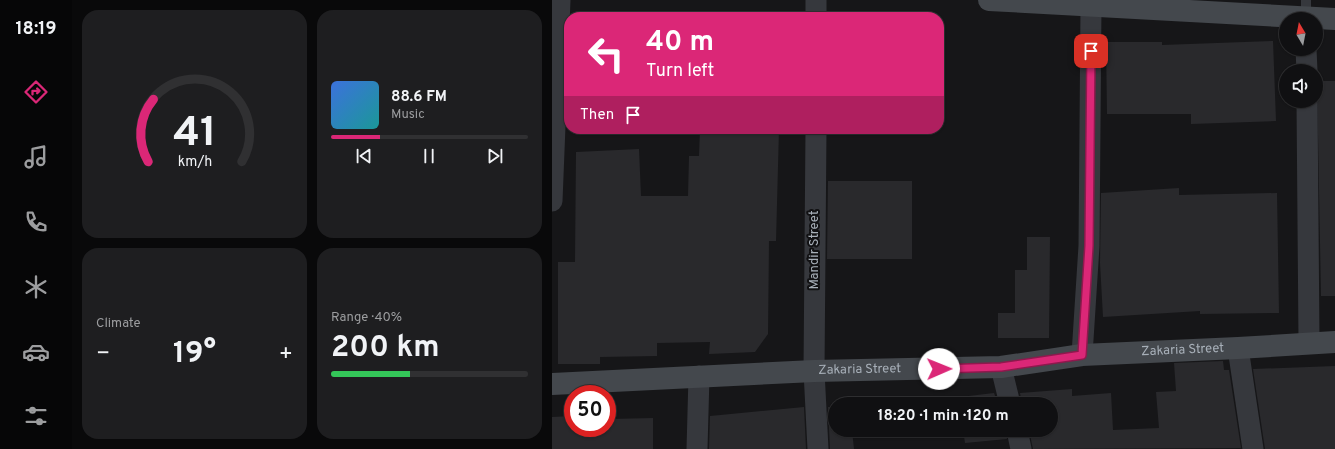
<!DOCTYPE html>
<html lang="en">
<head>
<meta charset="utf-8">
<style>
  :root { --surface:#101012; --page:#1e1e20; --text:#f1f3f6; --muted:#9c9d9f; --line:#303032; --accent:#db2777 }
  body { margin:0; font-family:Overpass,sans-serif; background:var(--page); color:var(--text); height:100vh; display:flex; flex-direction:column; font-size:15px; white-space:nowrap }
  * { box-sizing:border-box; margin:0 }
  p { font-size:13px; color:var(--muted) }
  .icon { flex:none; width:22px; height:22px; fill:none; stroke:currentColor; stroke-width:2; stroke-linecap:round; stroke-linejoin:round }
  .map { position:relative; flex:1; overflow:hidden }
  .sheet { display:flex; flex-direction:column; gap:10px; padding:10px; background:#09090a; width:480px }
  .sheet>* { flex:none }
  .guide { position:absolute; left:12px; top:12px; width:380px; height:122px; border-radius:16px; box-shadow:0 1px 3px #0004,0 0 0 1px var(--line); background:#db2777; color:#fff; overflow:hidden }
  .needle { width:26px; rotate:350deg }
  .tools { position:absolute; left:727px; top:12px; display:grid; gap:8px }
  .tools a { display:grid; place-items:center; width:44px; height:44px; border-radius:50%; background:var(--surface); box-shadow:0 1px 3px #0004,0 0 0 1px var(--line); font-size:20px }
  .speed { position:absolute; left:12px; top:385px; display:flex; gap:8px; font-size:20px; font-weight:700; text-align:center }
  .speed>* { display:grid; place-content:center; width:52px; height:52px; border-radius:50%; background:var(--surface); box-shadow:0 1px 3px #0004,0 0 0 1px var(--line); line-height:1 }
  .speed .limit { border:6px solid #d22; background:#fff; color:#111 }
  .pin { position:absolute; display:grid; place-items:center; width:34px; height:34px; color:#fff; margin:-17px; border-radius:8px; box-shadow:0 2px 6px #0006 }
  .me { position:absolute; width:44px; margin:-22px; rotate:89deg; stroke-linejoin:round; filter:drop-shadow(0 0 3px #0008) }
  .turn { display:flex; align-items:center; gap:14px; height:84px; padding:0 16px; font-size:18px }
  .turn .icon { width:52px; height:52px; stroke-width:2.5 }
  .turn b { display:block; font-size:28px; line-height:34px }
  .then { display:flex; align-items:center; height:38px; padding:0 16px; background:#0003; gap:8px; font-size:15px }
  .big { font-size:30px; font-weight:700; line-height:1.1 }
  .sheet .tile { flex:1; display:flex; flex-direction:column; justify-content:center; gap:6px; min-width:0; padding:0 14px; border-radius:16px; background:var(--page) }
  .sheet .dial { align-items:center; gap:0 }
  .dial svg { height:104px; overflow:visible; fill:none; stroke:var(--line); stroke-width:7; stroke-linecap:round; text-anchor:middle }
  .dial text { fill:var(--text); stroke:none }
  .song { display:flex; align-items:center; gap:12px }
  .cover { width:48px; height:48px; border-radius:6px; background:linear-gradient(135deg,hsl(220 70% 55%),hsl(180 70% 35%)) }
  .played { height:4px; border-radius:2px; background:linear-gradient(90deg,var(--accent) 25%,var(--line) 25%) }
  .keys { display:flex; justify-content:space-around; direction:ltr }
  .heat { display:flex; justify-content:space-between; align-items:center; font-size:22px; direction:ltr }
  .charge { height:6px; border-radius:3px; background:linear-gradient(90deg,#34c759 40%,var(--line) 0) }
  .sheet .tiles { flex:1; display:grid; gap:10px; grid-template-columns:repeat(2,1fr) }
  .trip { position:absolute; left:276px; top:397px; width:230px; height:40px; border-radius:20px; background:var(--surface); box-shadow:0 1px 3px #0004,0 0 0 1px var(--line); font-weight:700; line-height:40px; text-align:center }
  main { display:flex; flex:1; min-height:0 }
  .tab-bar { display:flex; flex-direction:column; width:72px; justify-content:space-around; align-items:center; background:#060607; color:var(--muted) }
  .tab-bar .icon { width:28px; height:28px }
  .tab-bar .selected { color:var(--accent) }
  .tab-bar b { font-size:18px; color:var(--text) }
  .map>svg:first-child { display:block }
  .building { fill:#29292c }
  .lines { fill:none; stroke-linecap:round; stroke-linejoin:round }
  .lane { stroke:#36383d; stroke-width:10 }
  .street { stroke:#36383d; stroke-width:21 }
  .secondary { stroke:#44484d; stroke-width:22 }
  .route-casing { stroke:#8e194d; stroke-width:10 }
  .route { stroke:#db2777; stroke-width:7 }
  .labels { text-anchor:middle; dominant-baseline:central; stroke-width:4; stroke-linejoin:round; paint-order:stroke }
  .street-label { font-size:13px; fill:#a7afb8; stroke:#111113 }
</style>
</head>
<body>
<main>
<nav class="tab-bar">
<b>18:19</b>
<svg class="icon selected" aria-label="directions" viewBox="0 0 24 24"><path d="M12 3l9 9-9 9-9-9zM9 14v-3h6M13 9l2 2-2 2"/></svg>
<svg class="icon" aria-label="music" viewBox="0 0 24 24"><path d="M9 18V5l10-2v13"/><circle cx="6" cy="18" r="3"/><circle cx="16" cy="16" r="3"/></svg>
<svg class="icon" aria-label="phone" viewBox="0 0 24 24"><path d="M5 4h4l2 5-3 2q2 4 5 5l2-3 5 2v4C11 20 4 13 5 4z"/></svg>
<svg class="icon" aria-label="climate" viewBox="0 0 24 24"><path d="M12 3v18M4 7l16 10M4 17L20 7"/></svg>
<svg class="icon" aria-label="car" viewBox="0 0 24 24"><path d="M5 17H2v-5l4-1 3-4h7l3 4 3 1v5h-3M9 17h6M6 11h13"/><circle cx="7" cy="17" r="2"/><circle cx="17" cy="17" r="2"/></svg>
<svg class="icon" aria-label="filters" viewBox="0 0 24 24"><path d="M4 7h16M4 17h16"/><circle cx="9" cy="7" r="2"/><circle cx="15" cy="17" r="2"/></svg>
</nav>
<section class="sheet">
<div class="tiles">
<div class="tile dial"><svg viewBox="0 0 100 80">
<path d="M14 69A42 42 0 1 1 86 69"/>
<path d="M14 69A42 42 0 0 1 18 21" stroke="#db2777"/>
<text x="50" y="56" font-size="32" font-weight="700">41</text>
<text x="50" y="72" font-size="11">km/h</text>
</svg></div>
<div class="tile">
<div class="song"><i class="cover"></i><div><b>88.6 FM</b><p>Music</p></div></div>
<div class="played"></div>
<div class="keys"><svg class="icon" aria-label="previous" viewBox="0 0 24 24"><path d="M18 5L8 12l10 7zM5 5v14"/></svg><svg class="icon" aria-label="pause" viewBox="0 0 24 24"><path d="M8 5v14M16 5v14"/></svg><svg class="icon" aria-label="next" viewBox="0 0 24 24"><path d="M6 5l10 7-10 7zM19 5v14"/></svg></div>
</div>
<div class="tile"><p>Climate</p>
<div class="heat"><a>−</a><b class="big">19°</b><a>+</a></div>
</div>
<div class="tile"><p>Range · 40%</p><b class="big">200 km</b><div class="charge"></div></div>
</div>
</section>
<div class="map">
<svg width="783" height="449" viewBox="0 0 783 449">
  <rect width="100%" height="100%" fill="#161618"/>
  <path class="building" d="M 721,41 L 724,121 L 639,124 L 639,114 L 555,114 L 554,42 L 610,42 L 610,45 Z
    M 765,81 L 783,81 L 783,296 L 769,296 Z
    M 148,129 L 227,129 L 224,241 L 217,241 L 216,334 L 203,352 L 157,354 L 158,342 L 105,343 L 105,356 L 48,357 L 48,364 L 6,364 L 6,262 L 23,262 L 24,152 L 87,149 L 89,196 L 136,196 L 137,156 L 147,156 Z
    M 276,181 L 360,181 L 360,259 L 275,259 Z
    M 627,188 L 627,195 L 725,193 L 727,313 L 648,314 L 648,311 L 551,317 L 548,263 L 549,193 Z
    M 475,237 L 498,237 L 497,338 L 446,338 L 446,313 L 463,313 L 463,270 L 475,270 Z
    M 671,361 L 672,370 L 677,370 L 689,448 L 481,449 L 477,430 L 499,430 L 499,404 L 470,404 L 468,393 L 520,389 L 520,396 L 559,393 L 561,430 L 607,428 L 604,392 L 624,391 L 622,363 Z
    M 783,366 L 783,449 L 713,449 L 701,369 Z
    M 442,393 L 446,404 L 409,404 L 408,397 Z
    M 252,407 L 254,449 L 157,449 L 158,416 Z
    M 276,407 L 283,407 L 283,430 L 300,430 L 302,449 L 278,449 Z
    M 21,416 L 21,428 L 59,428 L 59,419 L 101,418 L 101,449 L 0,449 L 0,417 Z
    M 411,430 L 453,430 L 455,439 L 413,443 Z"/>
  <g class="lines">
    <path class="lane" d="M 754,18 L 754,0"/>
    <path class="street" d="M 264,17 L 264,0
      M 754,49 L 755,71
      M 755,101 L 757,342
      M 264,129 L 262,371 L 266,449
      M 0,201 L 8,0
      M 686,348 L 701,449
      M 530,355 L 537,246 L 539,6
      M 449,367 L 458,404
      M 465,430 L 469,449
      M 145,449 L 147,376"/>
    <g class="secondary">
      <path d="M 437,0 L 783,19"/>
      <path id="s1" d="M 0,384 L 262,371 L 449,367 L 530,355 L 686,348 L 783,342"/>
    </g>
  </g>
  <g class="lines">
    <defs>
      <path id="route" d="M 387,369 L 449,367 L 530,355 L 537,246 L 539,51"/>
    </defs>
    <use href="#route" class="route-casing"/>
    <use href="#route" class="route"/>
  </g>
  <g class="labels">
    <g class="street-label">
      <text transform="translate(263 250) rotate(-90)">Mandir Street</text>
      <text stroke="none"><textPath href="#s1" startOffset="632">Zakaria Street</textPath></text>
      <text stroke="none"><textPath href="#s1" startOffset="308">Zakaria Street</textPath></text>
    </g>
  </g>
</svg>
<div class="tools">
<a><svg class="needle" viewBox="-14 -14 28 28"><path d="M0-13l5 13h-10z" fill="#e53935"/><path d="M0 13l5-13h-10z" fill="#9c9d9f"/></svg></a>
<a><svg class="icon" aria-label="sound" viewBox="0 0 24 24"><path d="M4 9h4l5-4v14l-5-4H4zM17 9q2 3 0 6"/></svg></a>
</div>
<div class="speed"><div class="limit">50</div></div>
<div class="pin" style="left:539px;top:51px;background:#d93025"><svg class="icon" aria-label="arrive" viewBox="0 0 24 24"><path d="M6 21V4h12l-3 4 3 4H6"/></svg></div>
<svg class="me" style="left:387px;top:369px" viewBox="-20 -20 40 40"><circle r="19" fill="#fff"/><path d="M0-13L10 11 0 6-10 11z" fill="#db2777"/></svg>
<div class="trip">18:20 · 1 min · 120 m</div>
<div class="guide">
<div class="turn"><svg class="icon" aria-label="left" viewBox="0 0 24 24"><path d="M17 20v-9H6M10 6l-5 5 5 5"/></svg><div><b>40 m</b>Turn left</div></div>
<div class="then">Then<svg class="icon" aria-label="arrive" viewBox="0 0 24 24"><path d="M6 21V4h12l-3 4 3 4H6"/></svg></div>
</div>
</div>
</main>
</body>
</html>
